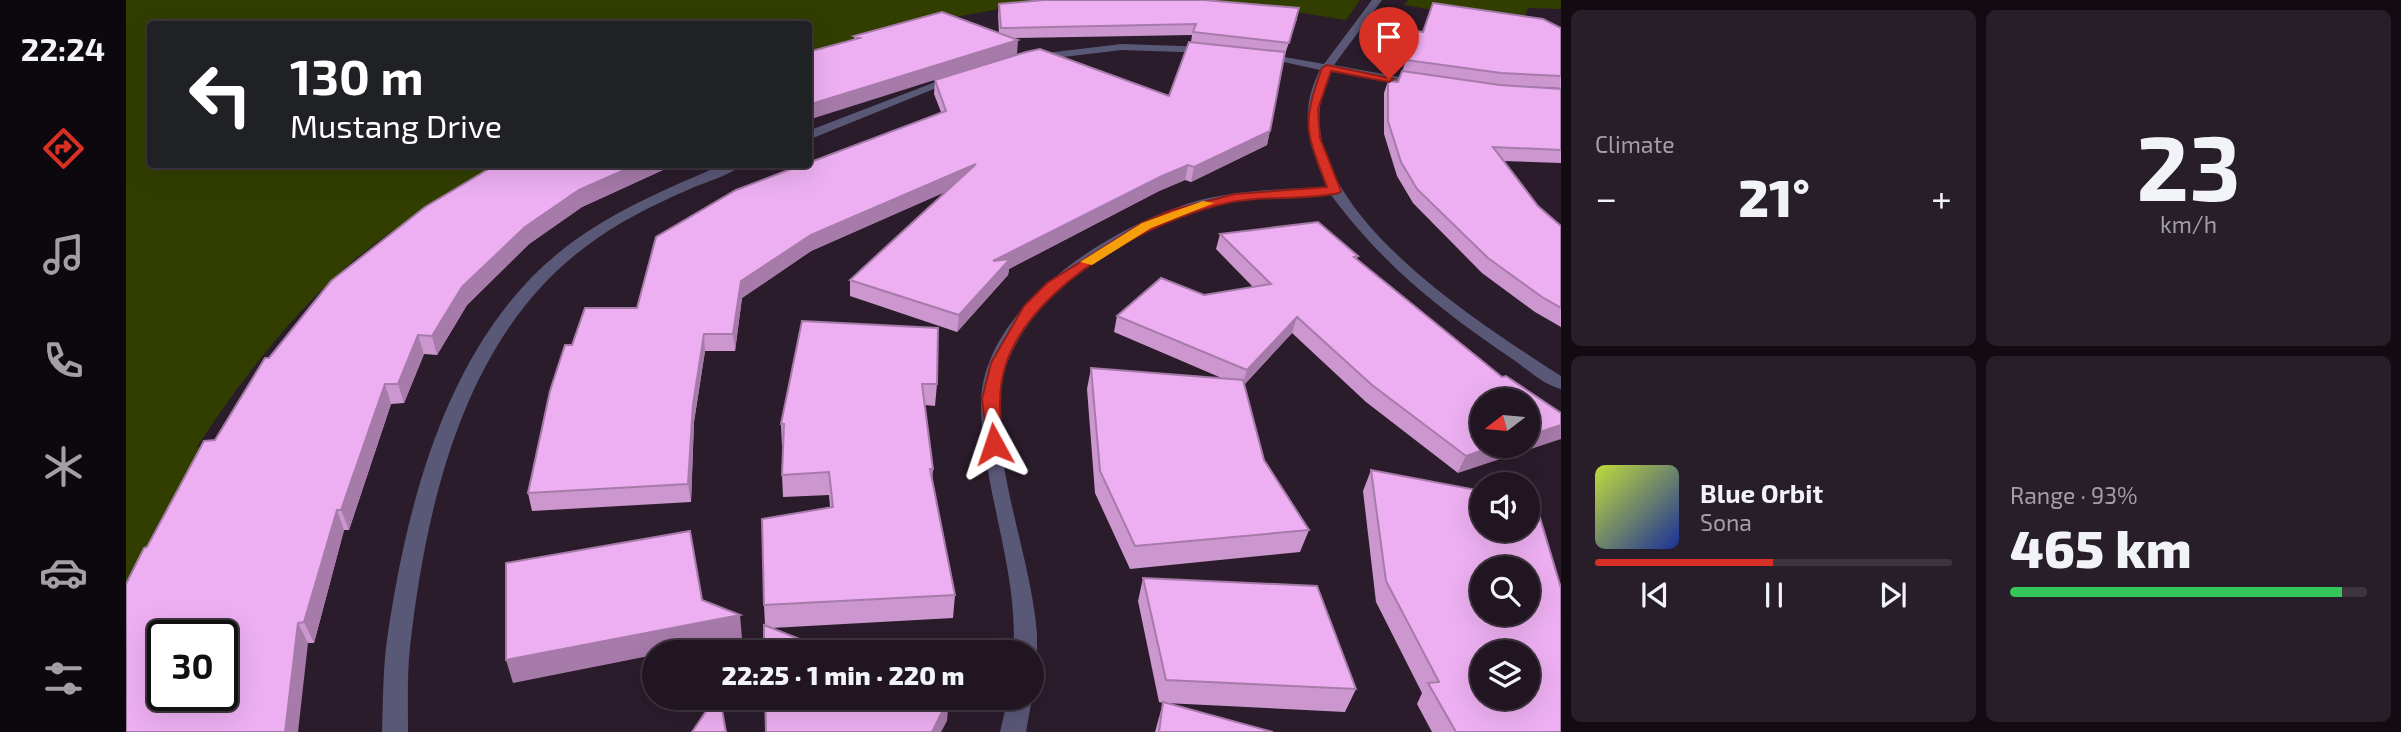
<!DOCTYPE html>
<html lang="en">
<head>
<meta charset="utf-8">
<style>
  :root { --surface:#201520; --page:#281e29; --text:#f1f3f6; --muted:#a29fa5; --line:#3d343e; --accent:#d93025 }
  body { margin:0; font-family:"Exo 2",sans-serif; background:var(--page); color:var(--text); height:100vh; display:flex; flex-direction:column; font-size:26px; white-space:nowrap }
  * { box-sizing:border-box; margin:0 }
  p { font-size:23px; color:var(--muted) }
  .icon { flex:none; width:38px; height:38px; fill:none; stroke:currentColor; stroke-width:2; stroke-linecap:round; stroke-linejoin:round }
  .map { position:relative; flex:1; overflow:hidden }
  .side { display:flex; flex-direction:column; gap:10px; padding:10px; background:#120c12; width:840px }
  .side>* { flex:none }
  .top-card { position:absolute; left:21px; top:21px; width:665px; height:147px; border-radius:7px; box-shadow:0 7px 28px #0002,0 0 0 2px var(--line); background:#202124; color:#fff; overflow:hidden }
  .needle { width:46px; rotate:254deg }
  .controls { position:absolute; left:1344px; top:388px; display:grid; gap:14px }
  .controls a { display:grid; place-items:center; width:70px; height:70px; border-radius:50%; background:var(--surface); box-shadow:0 7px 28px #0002,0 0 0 2px var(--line); font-size:35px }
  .speed { position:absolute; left:21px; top:620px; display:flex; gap:14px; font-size:35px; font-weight:700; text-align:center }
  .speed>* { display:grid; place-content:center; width:91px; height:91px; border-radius:50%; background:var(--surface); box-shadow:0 7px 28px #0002,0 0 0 2px var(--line); line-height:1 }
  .speed .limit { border:4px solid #111; border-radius:10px; background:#fff; color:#111 }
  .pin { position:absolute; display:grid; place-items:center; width:60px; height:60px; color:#fff; margin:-72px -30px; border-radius:50% 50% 50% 0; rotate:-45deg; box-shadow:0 0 7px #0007 }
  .pin .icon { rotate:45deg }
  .me { position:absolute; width:77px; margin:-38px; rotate:355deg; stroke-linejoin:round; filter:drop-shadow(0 0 5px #0008) }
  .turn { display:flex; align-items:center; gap:24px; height:147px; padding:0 28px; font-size:32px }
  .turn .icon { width:91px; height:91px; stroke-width:2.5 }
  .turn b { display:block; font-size:49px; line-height:60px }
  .big { font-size:52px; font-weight:800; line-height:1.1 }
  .side .tile { flex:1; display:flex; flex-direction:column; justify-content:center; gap:10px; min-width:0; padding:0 24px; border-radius:10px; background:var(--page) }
  .side .dial { align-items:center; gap:0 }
  .dial b { font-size:91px; line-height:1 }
  .song { display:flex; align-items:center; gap:21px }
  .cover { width:84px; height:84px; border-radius:10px; background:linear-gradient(135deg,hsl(70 70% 55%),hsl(230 70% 35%)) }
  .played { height:7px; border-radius:4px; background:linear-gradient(90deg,var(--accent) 50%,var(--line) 50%) }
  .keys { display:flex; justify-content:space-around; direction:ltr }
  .heat { display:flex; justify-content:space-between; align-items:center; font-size:38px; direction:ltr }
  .charge { height:10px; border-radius:5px; background:linear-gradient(90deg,#34c759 93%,var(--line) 0) }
  .side .tiles { flex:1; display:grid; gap:10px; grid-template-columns:repeat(2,1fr) }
  .trip { position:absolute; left:516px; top:640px; width:402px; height:70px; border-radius:35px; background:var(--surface); box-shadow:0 7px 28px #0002,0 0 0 2px var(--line); font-weight:800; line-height:70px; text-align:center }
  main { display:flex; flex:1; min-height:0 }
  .dock { display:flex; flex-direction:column; width:126px; justify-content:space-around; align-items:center; background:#0d080d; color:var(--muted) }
  .dock .icon { width:49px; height:49px }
  .dock .on { color:var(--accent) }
  .dock b { font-size:32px; color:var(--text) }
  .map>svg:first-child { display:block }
  .green { fill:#323e00 }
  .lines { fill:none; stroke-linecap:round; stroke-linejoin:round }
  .minor { fill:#5a5877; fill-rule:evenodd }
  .wall { fill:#cc96cf }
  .shaded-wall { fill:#a67aa9 }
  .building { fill:#edaff1; stroke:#a67aa9; stroke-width:2; fill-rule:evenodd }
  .route { fill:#d93025; stroke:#8d1f18; stroke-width:2 }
  .slow { fill:#f59e0b }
</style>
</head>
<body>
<main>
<nav class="dock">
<b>22:24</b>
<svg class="icon on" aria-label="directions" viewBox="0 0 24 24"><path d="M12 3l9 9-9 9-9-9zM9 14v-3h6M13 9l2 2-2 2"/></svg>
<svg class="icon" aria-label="music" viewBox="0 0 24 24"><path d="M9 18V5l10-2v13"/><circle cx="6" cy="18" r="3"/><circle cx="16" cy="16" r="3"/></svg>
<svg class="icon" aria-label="phone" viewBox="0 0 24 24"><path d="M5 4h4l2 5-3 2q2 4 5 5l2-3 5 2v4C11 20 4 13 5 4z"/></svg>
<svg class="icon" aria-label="climate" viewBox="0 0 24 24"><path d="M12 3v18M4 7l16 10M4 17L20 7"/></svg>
<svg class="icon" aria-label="car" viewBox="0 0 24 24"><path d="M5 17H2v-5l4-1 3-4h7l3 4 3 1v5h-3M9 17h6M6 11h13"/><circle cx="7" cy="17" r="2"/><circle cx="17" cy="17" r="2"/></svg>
<svg class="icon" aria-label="filters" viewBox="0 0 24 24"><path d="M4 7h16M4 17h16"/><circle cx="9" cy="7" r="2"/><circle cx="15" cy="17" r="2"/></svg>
</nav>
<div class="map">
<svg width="1435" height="732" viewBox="0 0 1435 732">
  <rect width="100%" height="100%" fill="#2b1c2b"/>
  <path class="green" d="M 0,0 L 1234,0 L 1220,20 L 1145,8 L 889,6 L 780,26 L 683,57 L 682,24 L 24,24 L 24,164 L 382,165 C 329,193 275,221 228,260 C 170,309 112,383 71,447 L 83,447 L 0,626 Z
    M 1282,0 L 1435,0 L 1435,9 L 1402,8 L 1396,25 L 1278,5 Z"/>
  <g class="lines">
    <path class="minor" d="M 1246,0 L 1256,0 L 1208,65 L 1295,81 L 1301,84 L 1295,87 L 1205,71 C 1142,193 1352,322 1435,376 L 1435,389 C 1417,385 1400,368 1385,358 C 1314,310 1257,265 1205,195 C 1165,197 1123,197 1083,207 C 999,228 877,307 873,402 C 870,477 905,558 911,634 L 911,653 L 907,660 L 906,653 L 887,653 C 894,575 856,487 855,406 C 854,306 990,223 1074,200 C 1116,190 1159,189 1201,187 C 1183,146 1172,112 1194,70 L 1131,56 L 1136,53 L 1198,64 Z
      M 996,44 L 1084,47 L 1089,50 L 1084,53 L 996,50 L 903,61 L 898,58 L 903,55 Z
      M 825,76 L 835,78 L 682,140 L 682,131 Z
      M 598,164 L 617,164 C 604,176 581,181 564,189 C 527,205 490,223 458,248 C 338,338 300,505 284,647 C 281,675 282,704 282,732 L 256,732 C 257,704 257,675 260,647 C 279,510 319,347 430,255 C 479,214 540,189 598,164 Z
      M 882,698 L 906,698 L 900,732 L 874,732 Z"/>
  </g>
  <path class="wall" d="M 873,4 L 1171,19 L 1159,54 L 1141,145 L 1065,182 L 1059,180 L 1033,191 L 883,269 L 882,275 L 831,332 L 724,296 L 724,280 L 821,191 L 685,251 L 616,298 L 609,351 L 579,351 L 568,422 L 565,502 L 406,511 L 402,493 L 446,345 L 511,308 L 815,112 L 808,94 L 809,80 L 1043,96 L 1065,42 L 1066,35 L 889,38 L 891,54 L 728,40 L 728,36 L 873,33 L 872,15 Z
    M 1435,28 L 1435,88 L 1383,86 L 1435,89 L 1435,163 L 1377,161 L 1412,206 L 1435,226 L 1435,327 L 1409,312 L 1356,273 L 1287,203 L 1271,176 L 1258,134 L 1258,93 L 1262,81 L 1272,82 L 1291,31 L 1297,32 Z
    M 371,164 L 550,164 L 456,207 L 403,244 L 341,305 L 311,355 L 298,354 L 278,403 L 265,404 L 223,530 L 218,530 L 188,643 L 182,643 L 21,547 L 89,440 L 143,358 Z
    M 1094,234 L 1232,256 L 1231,259 L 1376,377 L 1380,376 L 1332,473 L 1240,402 L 1166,333 L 1118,385 L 1138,460 L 1183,530 L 1174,552 L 1004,569 L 969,493 L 961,389 L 965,368 L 1098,379 L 988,332 L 991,316 L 1078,295 L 1127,287 L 1090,249 Z
    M 676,321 L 811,384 L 809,406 L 799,405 L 807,469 L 806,481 L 829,595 L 827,618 L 646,628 L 639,625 L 638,605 L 704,507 L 703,495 L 657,497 L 656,475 L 657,446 L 656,446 L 655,424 Z
    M 1245,470 L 1435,732 L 1306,732 L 1291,704 L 1296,693 L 1250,602 L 1237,491 Z
    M 1017,578 L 1230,689 L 1219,712 L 1039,703 L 1147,732 L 1029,732 L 1037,703 L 1033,702 L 1012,601 Z"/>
  <path class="shaded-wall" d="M 892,40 L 891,54 L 682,120 L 682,105 Z
    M 1144,131 L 1141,145 L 1065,182 L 1068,167 Z
    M 512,164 L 550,164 L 456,207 L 403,244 L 341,305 L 311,355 L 306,336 L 336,287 L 399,227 L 453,190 Z
    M 850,164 L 849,179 L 685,251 L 616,298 L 609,351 L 607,334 L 615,281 L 685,235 Z
    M 1062,165 L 1059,180 L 1033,191 L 883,269 L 882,275 L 831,332 L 833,315 L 867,261 L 1036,176 Z
    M 1171,317 L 1166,333 L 1116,387 L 1121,370 Z
    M 578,334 L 579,351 L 568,422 L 565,502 L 562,484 L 567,404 Z
    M 292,335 L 298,354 L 278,403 L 272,384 Z
    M 259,384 L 265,404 L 223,530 L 215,510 Z
    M 1435,425 L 1435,439 L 1332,473 L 1340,456 L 1369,446 L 1402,446 L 1402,436 Z
    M 211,510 L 218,530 L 188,643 L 178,622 Z
    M 614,615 L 616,638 L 539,653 L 528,653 L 528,655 L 387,683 L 380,660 Z
    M 172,623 L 182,643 L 172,732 L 159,732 Z
    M 823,698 L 821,721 L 815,732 L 806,732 Z"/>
  <path class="building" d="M 918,0 L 1078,0 L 1173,8 L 1163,43 L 1067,32 L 1070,24 L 875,28 L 873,4 Z
    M 1307,3 L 1417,19 L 1435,28 L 1435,76 L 1375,73 L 1280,60 L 1291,31 L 1297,32 Z
    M 816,12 L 892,40 L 682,105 L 682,52 L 734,38 L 728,36 Z
    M 1063,42 L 1159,52 L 1144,131 L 1068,167 L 1062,165 L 1036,176 L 867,261 L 884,259 L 833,315 L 724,280 L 850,164 L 685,235 L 615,281 L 607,334 L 578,334 L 567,404 L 562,484 L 402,493 L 424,391 L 439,345 L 446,345 L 459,308 L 511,308 L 530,237 L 610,190 L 678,164 L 682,164 L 682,163 L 820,111 L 809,80 L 900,52 L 914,49 L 1043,96 Z
    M 1276,71 L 1374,85 L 1435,89 L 1435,150 L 1367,147 L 1412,206 L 1435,226 L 1435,308 L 1416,297 L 1362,258 L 1291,189 L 1275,162 L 1262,121 L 1262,81 L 1272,82 Z
    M 371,164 L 512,164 L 453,190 L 399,227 L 336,287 L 306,336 L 292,335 L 272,384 L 259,384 L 215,510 L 211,510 L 178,622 L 172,623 L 159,732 L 0,732 L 0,584 L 18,548 L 21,547 L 78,441 L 89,440 L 139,358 L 143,358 L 205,281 L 299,207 ZM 37,635 L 96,635 L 96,695 L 37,695 Z
    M 1192,222 L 1232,256 L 1228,257 L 1376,377 L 1380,376 L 1435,413 L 1435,425 L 1402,436 L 1402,401 L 1356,401 L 1356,446 L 1369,446 L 1340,456 L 1246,385 L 1171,317 L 1121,370 L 991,316 L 1035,278 L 1078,295 L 1145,284 L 1094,234 Z
    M 676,321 L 812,328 L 811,384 L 796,384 L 807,469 L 804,469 L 829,595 L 638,605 L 636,519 L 707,507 L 703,472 L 656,475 L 658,424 L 655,424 Z
    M 965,368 L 1117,380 L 1138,460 L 1183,530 L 1009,546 L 974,471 Z
    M 1245,470 L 1356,491 L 1356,530 L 1402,530 L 1402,499 L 1409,501 L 1435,588 L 1435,732 L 1330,732 L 1302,683 L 1313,682 L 1260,581 ZM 1356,569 L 1402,569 L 1402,614 L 1356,614 ZM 1356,653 L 1402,653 L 1402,698 L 1356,698 Z
    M 564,531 L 576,600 L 614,615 L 380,660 L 380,563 Z
    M 1017,578 L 1191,586 L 1230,689 L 1040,680 Z
    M 638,625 L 709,653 L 638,653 Z
    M 589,698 L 594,698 L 600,732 L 566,732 Z
    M 639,698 L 823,698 L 806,732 L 640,732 Z
    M 1037,702 L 1147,732 L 1033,732 Z"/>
  <path class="route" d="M 1201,65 L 1268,79 L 1263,82 L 1205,71 L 1192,109 L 1194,138 L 1215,191 L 1213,193 C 1178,201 1141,195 1106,202 C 1027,218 907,283 880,364 C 871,391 874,416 877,444 L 875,448 L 862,448 L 856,399 L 865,363 L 898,306 L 921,283 L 1016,223 L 1046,210 L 1109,194 L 1201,187 C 1180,131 1175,126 1196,68 Z"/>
  <path class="slow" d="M 1077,201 L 1088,203 L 1025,228 L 966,265 L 954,262 L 1016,223 Z"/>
</svg>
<div class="controls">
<a><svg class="needle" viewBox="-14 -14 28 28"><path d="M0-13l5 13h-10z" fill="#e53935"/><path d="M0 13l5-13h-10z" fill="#a29fa5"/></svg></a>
<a><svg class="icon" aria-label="sound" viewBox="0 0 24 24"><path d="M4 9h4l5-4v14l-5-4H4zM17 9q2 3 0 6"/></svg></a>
<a><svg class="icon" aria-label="search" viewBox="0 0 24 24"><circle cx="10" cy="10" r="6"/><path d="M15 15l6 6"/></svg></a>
<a><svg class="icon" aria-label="layers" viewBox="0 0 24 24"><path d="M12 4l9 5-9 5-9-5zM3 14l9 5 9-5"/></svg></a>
</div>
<div class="speed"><div class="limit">30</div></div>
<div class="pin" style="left:1263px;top:79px;background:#d93025"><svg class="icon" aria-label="arrive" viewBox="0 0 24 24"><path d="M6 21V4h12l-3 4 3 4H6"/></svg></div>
<svg class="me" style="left:868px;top:444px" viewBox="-20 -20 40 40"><path d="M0-17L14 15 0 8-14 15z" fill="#d93025" stroke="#fff" stroke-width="4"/></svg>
<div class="trip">22:25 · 1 min · 220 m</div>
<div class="top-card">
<div class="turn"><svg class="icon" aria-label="left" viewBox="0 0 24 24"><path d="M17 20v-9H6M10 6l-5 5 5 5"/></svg><div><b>130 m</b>Mustang Drive</div></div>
</div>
</div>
<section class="side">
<div class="tiles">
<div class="tile"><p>Climate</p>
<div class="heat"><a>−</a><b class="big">21°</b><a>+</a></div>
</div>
<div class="tile dial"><b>23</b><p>km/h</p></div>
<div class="tile">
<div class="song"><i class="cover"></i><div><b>Blue Orbit</b><p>Sona</p></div></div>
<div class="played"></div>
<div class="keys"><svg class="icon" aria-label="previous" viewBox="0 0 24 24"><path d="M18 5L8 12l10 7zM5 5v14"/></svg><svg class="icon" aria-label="pause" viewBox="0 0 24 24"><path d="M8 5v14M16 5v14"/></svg><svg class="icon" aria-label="next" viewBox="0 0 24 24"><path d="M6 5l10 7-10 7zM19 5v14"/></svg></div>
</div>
<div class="tile"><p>Range · 93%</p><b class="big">465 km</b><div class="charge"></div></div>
</div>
</section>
</main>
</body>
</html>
